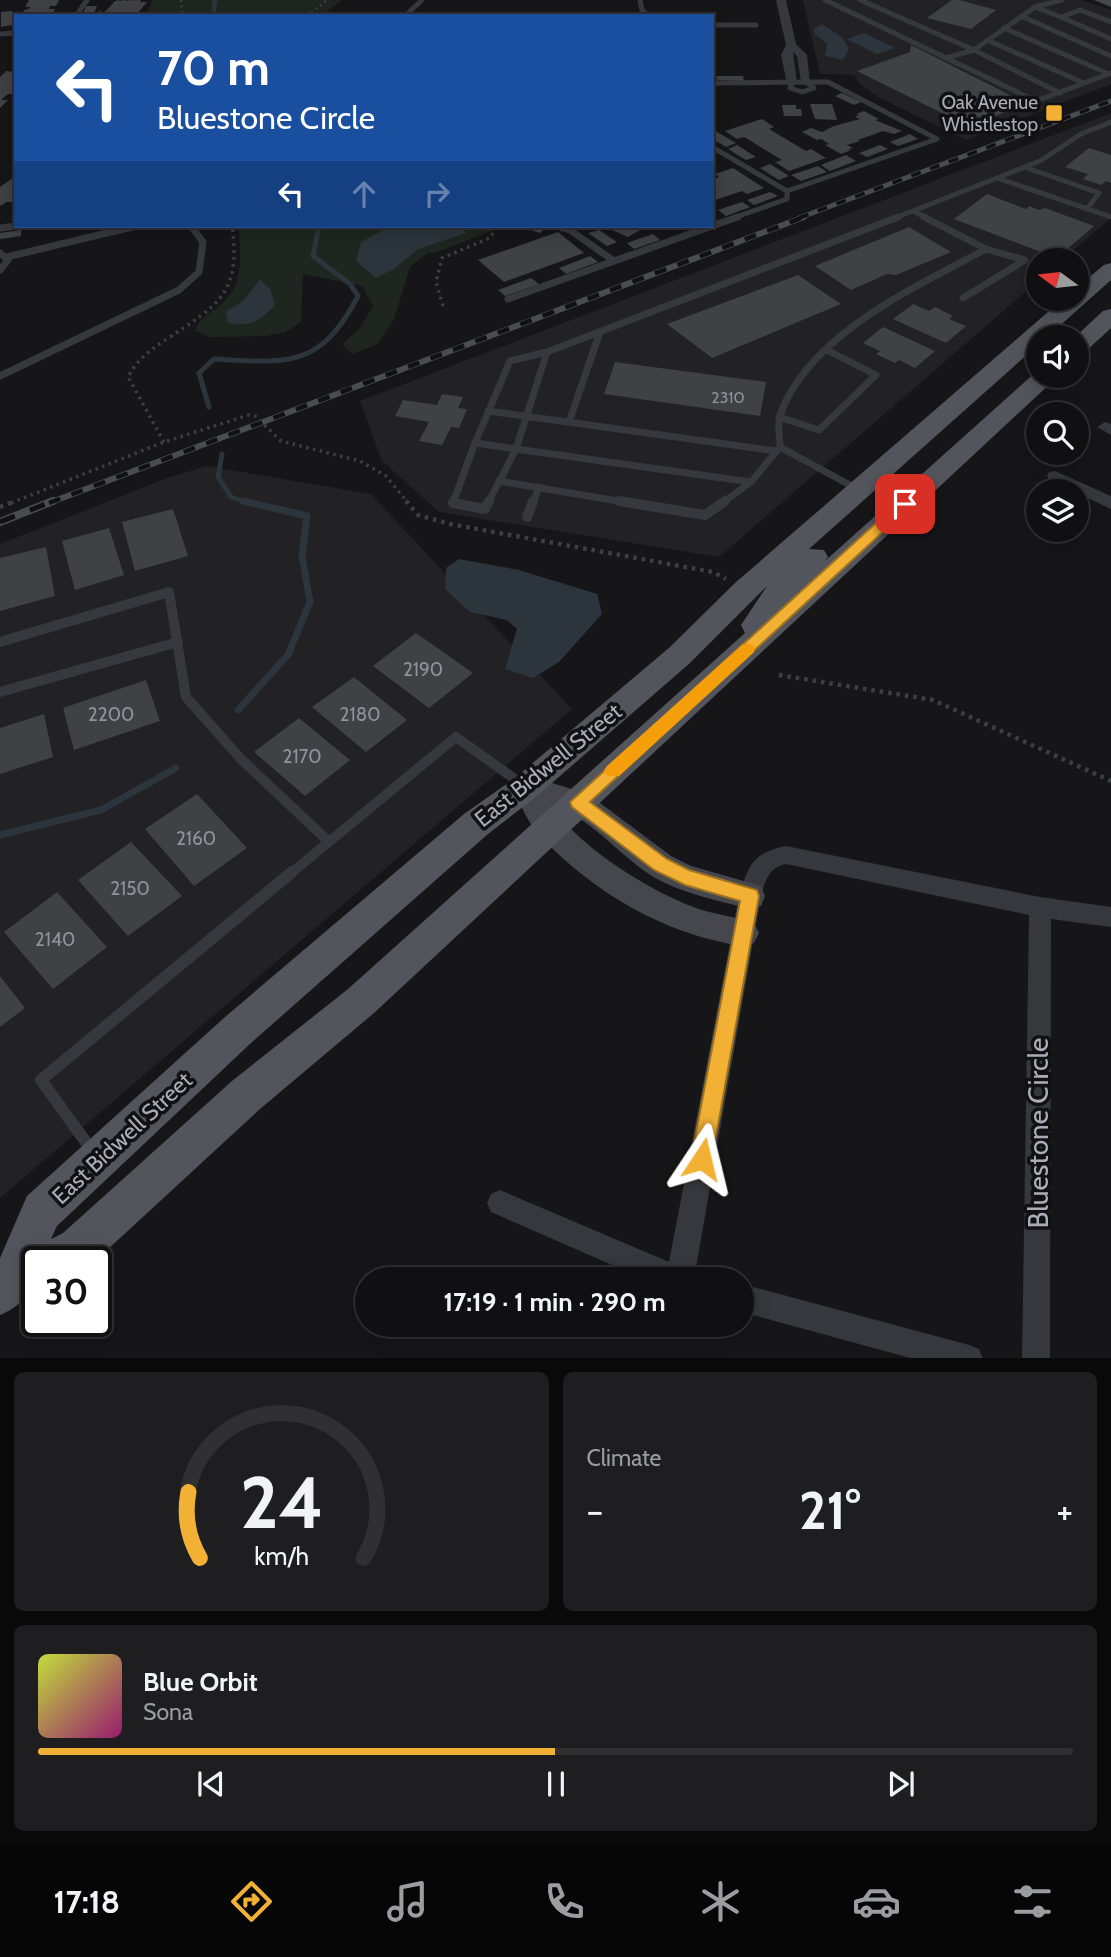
<!DOCTYPE html>
<html lang="en">
<head>
<meta charset="utf-8">
<style>
  :root { --surface:#101012; --page:#1e1e20; --text:#f1f3f6; --muted:#9c9d9f; --line:#303032; --accent:#f2b134 }
  body { margin:0; font-family:Cabin,sans-serif; background:var(--page); color:var(--text); height:100vh; display:flex; flex-direction:column; font-size:26px; white-space:nowrap }
  * { box-sizing:border-box; margin:0 }
  p { font-size:23px; color:var(--muted) }
  .icon { flex:none; width:38px; height:38px; fill:none; stroke:currentColor; stroke-width:2; stroke-linecap:round; stroke-linejoin:round }
  .map { position:relative; height:1358px; overflow:hidden }
  .panel { display:flex; flex-direction:column; gap:14px; padding:14px; background:#09090a; flex:1 }
  .panel>* { flex:none }
  .banner { position:absolute; left:14px; top:14px; width:700px; height:214px; border-radius:0px; box-shadow:0 4px 18px #0003,0 0 0 2px var(--line); background:#1a4fa0; color:#fff; overflow:hidden }
  .needle { width:46px; rotate:285deg }
  .fabs { position:absolute; left:1026px; top:248px; display:grid; gap:14px }
  .fabs a { display:grid; place-items:center; width:63px; height:63px; border-radius:50%; background:var(--surface); box-shadow:0 4px 18px #0003,0 0 0 2px var(--line); font-size:35px }
  .speed { position:absolute; left:21px; top:1246px; display:flex; gap:14px; font-size:35px; font-weight:700; text-align:center }
  .speed>* { display:grid; place-content:center; width:91px; height:91px; border-radius:50%; background:var(--surface); box-shadow:0 4px 18px #0003,0 0 0 2px var(--line); line-height:1 }
  .speed .limit { border:4px solid #111; border-radius:10px; background:#fff; color:#111 }
  .pin { position:absolute; display:grid; place-items:center; width:60px; height:60px; color:#fff; margin:-30px; border-radius:14px; box-shadow:0 4px 10px #0006 }
  .me { position:absolute; width:77px; margin:-38px; rotate:10deg; stroke-linejoin:round; filter:drop-shadow(0 0 5px #0008) }
  .turn { display:flex; align-items:center; gap:24px; height:147px; padding:0 28px; font-size:32px }
  .turn .icon { width:91px; height:91px; stroke-width:2.5 }
  .turn b { display:block; font-size:49px; line-height:60px }
  .lanes { display:flex; align-items:center; height:66px; padding:0 28px; background:#0003; justify-content:center; gap:35px; direction:ltr }
  .lanes .off { opacity:.35 }
  .big { font-size:52px; font-weight:800; line-height:1.1 }
  .panel .card { flex:1; display:flex; flex-direction:column; justify-content:center; gap:10px; min-width:0; padding:0 24px; border-radius:10px; background:var(--page) }
  .panel .dial { align-items:center; gap:0 }
  .dial svg { height:182px; overflow:visible; fill:none; stroke:var(--line); stroke-width:7; stroke-linecap:round; text-anchor:middle }
  .dial text { fill:var(--text); stroke:none }
  .song { display:flex; align-items:center; gap:21px }
  .cover { width:84px; height:84px; border-radius:10px; background:linear-gradient(135deg,hsl(70 70% 55%),hsl(320 70% 35%)) }
  .played { height:7px; border-radius:4px; background:linear-gradient(90deg,var(--accent) 50%,var(--line) 50%) }
  .keys { display:flex; justify-content:space-around; direction:ltr }
  .heat { display:flex; justify-content:space-between; align-items:center; font-size:38px; direction:ltr }
  .panel .tiles { flex:1; display:grid; gap:14px; grid-template-columns:1fr 1fr }
  .card:last-child { grid-column:span 2 }
  .trip { position:absolute; left:355px; top:1267px; width:399px; height:70px; border-radius:35px; background:var(--surface); box-shadow:0 4px 18px #0003,0 0 0 2px var(--line); font-weight:800; line-height:70px; text-align:center }
  .menu { display:flex; height:112px; justify-content:space-around; align-items:center; background:#060607; color:var(--muted) }
  .menu .icon { width:49px; height:49px }
  .menu .current { color:var(--accent) }
  .menu b { font-size:32px; color:var(--text) }
  .map>svg:first-child { display:block }
  .built { fill:#222225 }
  .green { fill:#1e261f }
  .water { fill:#2c353c }
  .lines { fill:none; stroke-linecap:round; stroke-linejoin:round }
  .stream-far2 { stroke:#2c353c; stroke-width:4.5 }
  .stream-far1 { stroke:#2c353c; stroke-width:5 }
  .stream { stroke:#2c353c; stroke-width:7 }
  .building { fill:#404145 }
  .path-far2 { stroke:#3d3f44; stroke-width:2.5; stroke-dasharray:2 3.5; stroke-linecap:butt }
  .path-far1 { stroke:#3d3f44; stroke-width:3.5; stroke-dasharray:2.5 4.5; stroke-linecap:butt }
  .path { stroke:#3d3f44; stroke-width:4.5; stroke-dasharray:3.5 5; stroke-linecap:butt }
  .lane-far3 { stroke:#37383d; stroke-width:5 }
  .lane-far2 { stroke:#37383d; stroke-width:7 }
  .lane-far1 { stroke:#37383d; stroke-width:10 }
  .lane { stroke:#37383d; stroke-width:12 }
  .street { fill:#37383d; fill-rule:evenodd }
  .secondary { fill:#45474d; fill-rule:evenodd }
  .primary { fill:#53555c; fill-rule:evenodd }
  .rail-far2-casing { stroke:#4a4c52; stroke-width:5 }
  .rail-far1-casing { stroke:#4a4c52; stroke-width:6 }
  .rail-casing { stroke:#4a4c52; stroke-width:8 }
  .rail-far2 { stroke:#111113; stroke-width:3.5; stroke-dasharray:10; stroke-linecap:butt }
  .rail-far1 { stroke:#111113; stroke-width:4.5; stroke-dasharray:12; stroke-linecap:butt }
  .rail { stroke:#111113; stroke-width:5; stroke-dasharray:16; stroke-linecap:butt }
  .route { fill:#f2b134; stroke:#9d7322; stroke-width:2 }
  .slow { fill:#f59e0b }
  .poi-dot { fill:#f2b134; stroke:#111113; stroke-width:2.5 }
  .labels { text-anchor:middle; dominant-baseline:central; stroke-width:7; stroke-linejoin:round; paint-order:stroke }
  .far-number-label { font-size:16px; fill:#8e929b }
  .far-poi-label { font-size:19px; fill:#a8adb8; stroke:#111113; text-anchor:end }
  .number-label { font-size:19px; fill:#8e929b }
  .street-label { font-size:23px; fill:#a8adb8; stroke:#111113 }
  .near-street-label { font-size:28px; fill:#a8adb8; stroke:#111113 }
</style>
</head>
<body>
<div class="map">
<svg width="1111" height="1359" viewBox="0 0 1111 1359">
  <rect width="100%" height="100%" fill="#161618"/>
  <path class="built" d="M 803,0 L 1082,0 L 1111,10 L 1111,84 L 966,140 L 878,97 L 860,84 L 854,75 L 820,74 Z
    M 1111,113 L 1111,218 L 1061,261 L 1038,261 L 1038,281 L 719,557 L 439,512 L 382,461 L 360,401 Z
    M 207,466 L 371,494 L 572,709 L 0,1198 L 0,544 L 167,478 Z"/>
  <path class="green" d="M 153,0 L 342,0 L 321,16 L 145,16 Z
    M 239,226 L 485,226 L 491,231 L 435,253 L 428,252 L 410,267 L 394,319 L 378,344 L 352,354 L 342,344 L 360,328 L 373,306 L 362,286 L 303,274 L 301,322 L 286,332 L 266,336 L 210,337 L 195,331 C 199,319 208,314 218,307 C 246,286 240,257 239,226 Z"/>
  <path class="water" d="M 822,24 L 843,38 L 849,49 L 843,60 L 825,56 L 827,44 L 815,34 L 814,29 Z
    M 864,33 L 895,48 L 877,54 L 847,39 Z
    M 391,226 L 460,226 L 466,233 L 418,249 L 395,268 L 376,278 L 356,261 L 361,242 Z
    M 260,279 L 270,289 L 275,305 C 260,321 250,327 228,323 L 226,312 L 244,300 Z
    M 459,559 L 519,570 L 597,594 L 602,614 L 559,662 L 533,678 L 505,669 L 517,629 L 507,620 L 470,612 L 445,589 L 446,568 Z"/>
  <g class="lines">
    <path class="stream-far2" d="M 213,16 L 215,0"/>
    <path class="stream-far1" d="M 209,407 L 199,373 L 214,359 C 288,363 320,369 358,296 L 350,284 L 313,256 L 319,226
      M 222,454 L 218,477 L 231,497 L 248,503"/>
    <path class="stream" d="M 238,710 L 288,655 L 310,602 L 302,556 L 307,516 L 243,501
      M 0,835 L 101,810 L 176,768"/>
  </g>
  <path class="building" d="M 29,0 L 59,0 L 56,6 L 50,6 L 49,9 L 55,9 L 51,16 L 21,16 L 24,10 L 29,9 L 30,7 L 25,7 Z
    M 141,0 L 140,2 L 147,2 L 138,13 L 109,16 L 112,12 L 105,12 L 115,1 Z
    M 952,0 L 959,0 L 996,10 L 971,29 L 927,18 Z
    M 86,6 L 97,6 L 93,16 L 82,16 Z
    M 12,11 L 13,25 L 1,27 L 1,12 Z
    M 911,45 L 1028,104 L 968,126 L 857,71 L 910,52 Z
    M 6,71 L 16,72 L 16,94 L 8,94 L 1,100 L 8,100 L 0,108 L 0,77 Z
    M 716,76 L 743,76 L 744,81 L 717,80 Z
    M 842,93 L 861,102 L 854,105 L 835,96 Z
    M 810,104 L 832,104 L 837,120 L 815,119 Z
    M 782,105 L 796,105 L 796,109 L 801,109 L 802,116 L 784,116 Z
    M 864,111 L 879,119 L 875,120 L 902,131 L 894,134 L 883,131 L 858,140 L 860,141 L 847,145 L 853,148 L 849,149 L 851,150 L 841,154 L 825,145 L 829,144 L 821,139 L 817,140 L 802,132 L 811,128 L 822,132 L 834,126 L 860,119 L 855,117 L 859,115 L 856,114 Z
    M 762,119 L 774,127 L 769,129 L 806,151 L 811,149 L 826,158 L 789,171 L 775,162 L 782,160 L 744,137 L 737,139 L 725,131 Z
    M 712,129 L 717,132 L 736,143 L 726,147 L 712,139 Z
    M 910,134 L 918,139 L 898,146 L 890,142 Z
    M 737,145 L 756,157 L 746,160 L 728,149 Z
    M 880,145 L 888,149 L 867,157 L 859,153 Z
    M 1089,148 L 1111,155 L 1111,183 L 1106,181 L 1101,185 L 1083,179 L 1088,174 L 1065,167 Z
    M 846,155 L 856,161 L 830,171 L 821,165 Z
    M 770,164 L 789,176 L 779,180 L 760,168 Z
    M 818,166 L 827,172 L 801,181 L 791,175 Z
    M 733,168 L 764,188 L 747,194 L 742,191 L 712,201 L 712,180 L 719,177 L 715,174 Z
    M 13,178 L 16,179 L 16,202 L 7,202 L 0,206 L 0,187 Z
    M 770,192 L 778,196 L 754,205 L 747,200 Z
    M 987,194 L 1026,209 L 1029,206 L 1039,210 L 1045,208 L 1094,226 L 1057,258 L 954,219 Z
    M 742,202 L 750,207 L 726,216 L 718,210 Z
    M 519,226 L 548,226 L 540,233 Z
    M 613,226 L 647,226 L 628,237 L 612,230 L 617,227 Z
    M 909,227 L 951,252 L 896,275 L 887,274 L 851,290 L 815,266 Z
    M 21,230 L 21,236 L 0,239 L 0,233 Z
    M 599,230 L 617,242 L 607,246 L 588,233 Z
    M 558,232 L 584,253 L 504,282 L 478,260 Z
    M 653,234 L 660,240 L 634,249 L 627,243 Z
    M 590,256 L 598,262 L 566,274 L 559,268 Z
    M 798,275 L 841,304 L 712,358 L 667,324 Z
    M 531,278 L 539,284 L 505,296 L 498,290 Z
    M 913,304 L 929,311 L 935,307 L 953,316 L 949,319 L 966,326 L 946,343 L 893,319 Z
    M 883,327 L 935,351 L 915,368 L 899,360 L 895,363 L 876,354 L 880,351 L 863,343 Z
    M 615,362 L 766,382 L 760,416 L 604,394 Z
    M 442,394 L 463,397 L 458,408 L 467,409 L 459,428 L 451,427 L 442,445 L 419,441 L 429,422 L 395,416 L 403,400 L 437,405 Z
    M 173,509 L 188,556 L 135,571 L 122,522 Z
    M 109,528 L 124,575 L 75,590 L 62,541 Z
    M 46,547 L 55,596 L 0,611 L 0,558 Z
    M 416,633 L 473,673 L 429,708 L 373,666 Z
    M 354,677 L 407,720 L 366,752 L 312,707 Z
    M 146,680 L 160,721 L 74,750 L 63,708 Z
    M 44,714 L 53,757 L 0,774 L 0,728 Z
    M 299,718 L 350,760 L 305,796 L 254,752 Z
    M 197,794 L 247,848 L 194,886 L 145,829 Z
    M 131,842 L 182,896 L 128,936 L 78,880 Z
    M 57,892 L 107,947 L 53,989 L 4,932 Z
    M 0,976 L 25,1008 L 0,1027 Z"/>
  <g class="lines">
    <path class="path-far2" d="M 117,0 L 133,0
      M 181,0 L 183,16
      M 99,12 L 121,13
      M 307,16 L 327,0"/>
    <path class="path-far1" d="M 443,306 L 436,282 L 442,258 L 490,238 L 494,231 L 488,226
      M 164,442 L 128,377 C 137,360 151,349 167,339 C 219,304 241,294 232,226
      M 11,503 L 164,442 L 249,415 L 255,416 L 281,441 L 360,461 L 386,476 L 408,503"/>
    <path class="path" d="M 406,501 L 418,515 L 450,524 L 713,572 L 726,579
      M 0,507 L 15,501
      M 779,675 L 933,700 L 1111,781"/>
    <path class="lane-far3" d="M 640,0 L 642,10 L 648,16
      M 825,0 L 1036,101 L 1111,73
      M 860,0 L 974,50 L 1060,93
      M 1062,0 L 1035,7 L 1061,17 L 1080,10 L 1111,22
      M 76,16 L 87,0
      M 405,16 L 422,0
      M 1021,16 L 1111,56
      M 1061,17 L 1111,39
      M 712,25 L 756,25
      M 1004,28 L 1109,74
      M 0,34 L 16,33
      M 987,40 L 1084,83
      M 946,58 L 974,50 L 1035,7
      M 712,83 L 806,82
      M 712,147 L 787,191 L 787,199 L 733,218
      M 1024,167 L 1099,193 L 1087,209
      M 997,178 L 1040,161 L 1081,134 L 1111,122
      M 787,191 L 937,139 L 828,82 L 806,82 L 814,88 L 802,92 L 790,88 L 792,83
      M 913,211 L 997,178 L 1111,217
      M 894,218 L 913,211 L 927,218"/>
    <path class="lane-far2" d="M 556,226 L 570,230 L 614,261
      M 712,226 L 738,217
      M 0,228 L 16,226
      M 0,253 L 8,260 L 0,270
      M 7,257 L 136,226
      M 963,298 L 1025,260 L 986,249
      M 508,299 L 712,226
      M 547,352 L 898,217
      M 0,376 L 179,290 L 199,272 L 203,242 L 191,226
      M 488,411 L 777,451
      M 779,417 L 819,430 L 876,375 L 827,350
      M 569,422 L 600,332
      M 475,443 L 516,449
      M 475,443 L 510,361 L 547,352 L 516,449
      M 780,447 C 780,437 777,425 780,415 C 809,334 916,287 986,249 L 924,217
      M 516,449 L 751,482 L 780,447 L 859,490
      M 499,481 L 630,503
      M 453,503 L 475,443
      M 488,503 L 516,449
      M 533,503 L 539,487
      M 722,503 L 751,482"/>
    <path class="lane-far1" d="M 454,501 L 453,503 L 485,509 L 489,501
      M 619,501 L 705,515 L 725,501
      M 527,517 L 533,501
      M 0,642 L 169,592 L 186,697 L 241,759 L 328,841
      M 0,692 L 178,642
      M 290,874 L 456,737 L 523,785"/>
    <path class="lane" d="M 93,1152 L 41,1080 L 292,872"/>
    <path class="street" d="M 776,0 L 786,0 L 796,44 L 807,55 L 810,84 L 801,82 L 797,56 L 793,52 L 797,83 L 792,86 L 787,83 L 781,55 L 786,45 Z
      M 1105,422 L 1111,424 L 1111,435 L 1097,427 Z
      M 1055,471 L 1111,496 L 1111,509 L 1049,480 L 1047,476 L 1049,472 Z
      M 786,846 L 1040,897 L 1111,907 L 1111,927 L 1051,919 L 1050,1359 L 1022,1359 L 1029,915 L 786,864 C 768,868 766,880 761,896 L 694,1279 L 644,1279 L 491,1212 L 487,1203 L 491,1194 L 500,1190 L 669,1262 L 739,896 C 749,865 752,853 786,846 Z
      M 742,1284 L 969,1345 L 979,1349 L 983,1359 L 914,1359 L 742,1312 Z"/>
    <path class="secondary" d="M 1094,0 L 1111,0 L 1111,7 Z
      M 526,775 L 588,794 L 671,856 L 691,866 L 761,886 L 765,896 L 761,906 L 750,909 C 717,900 678,893 649,874 C 617,853 590,817 553,806 C 577,847 656,895 702,910 C 719,915 737,917 754,923 L 759,933 L 754,943 C 741,948 731,944 717,941 C 651,926 589,887 542,838 C 529,826 520,803 512,787 L 516,779 Z"/>
    <path class="primary" d="M 1111,263 L 1111,280 L 1046,338 L 1038,338 L 1038,345 L 809,549 L 824,550 L 828,557 L 825,561 L 1037,371 L 1038,376 L 1056,376 L 1053,381 L 374,1013 L 260,1109 L 94,1262 L 37,1262 L 37,1278 L 35,1277 C 27,1296 20,1307 0,1315 L 0,1258 L 27,1196 L 225,1017 L 464,814 L 515,778 L 670,647 L 735,583 L 1063,299 L 1076,299 L 1076,288 L 1104,265 ZM 767,586 L 741,625 L 745,633 L 348,989 L 232,1081 L 63,1233 L 51,1239 L 57,1226 L 251,1043 L 488,834 L 537,796 L 690,663 Z
      M 1111,309 L 1111,328 L 1084,353 L 1076,355 L 1076,338 L 1074,338 L 1103,311 Z"/>
    <defs>
      <path id="rail-far2" d="M 799,218 L 1111,101"/>
      <path id="rail-far1" d="M 49,503 L 804,217"/>
      <path id="rail" d="M 0,522 L 53,501"/>
    </defs>
    <use href="#rail-far2" class="rail-far2-casing"/>
    <use href="#rail-far1" class="rail-far1-casing"/>
    <use href="#rail" class="rail-casing"/>
    <use href="#rail-far2" class="rail-far2"/>
    <use href="#rail-far1" class="rail-far1"/>
    <use href="#rail" class="rail"/>
  </g>
  <path class="route" d="M 905,500 L 912,504 L 910,507 L 590,802 L 667,859 L 689,870 L 757,890 L 759,896 L 712,1159 L 709,1167 L 702,1170 L 694,1167 L 691,1159 L 740,901 L 685,885 L 654,870 L 572,807 L 570,802 L 900,501 Z"/>
  <path class="slow" d="M 747,643 L 753,645 L 755,649 L 753,653 L 619,776 L 607,776 L 604,771 L 607,766 L 742,645 Z"/>
  <rect class="poi-dot" x="1045" y="104" width="18" height="18" rx="3.5"/>
  <g class="labels">
    <g class="far-number-label">
      <text x="728" y="397">2310</text>
    </g>
    <g class="far-poi-label">
      <text x="1038" y="102">Oak Avenue<tspan x="1038" dy="22">Whistlestop</tspan></text>
    </g>
    <g class="number-label">
      <text x="423" y="669">2190</text>
      <text x="111" y="714">2200</text>
      <text x="360" y="714">2180</text>
      <text x="302" y="756">2170</text>
      <text x="196" y="838">2160</text>
      <text x="130" y="888">2150</text>
      <text x="55" y="939">2140</text>
    </g>
    <g class="street-label">
      <text transform="translate(548 765) rotate(-39)">East Bidwell Street</text>
      <text transform="translate(122 1138) rotate(-43)">East Bidwell Street</text>
    </g>
    <g class="near-street-label">
      <text transform="translate(1038 1133) rotate(-90)">Bluestone Circle</text>
    </g>
  </g>
</svg>
<div class="fabs">
<a><svg class="needle" viewBox="-14 -14 28 28"><path d="M0-13l5 13h-10z" fill="#e53935"/><path d="M0 13l5-13h-10z" fill="#9c9d9f"/></svg></a>
<a><svg class="icon" aria-label="sound" viewBox="0 0 24 24"><path d="M4 9h4l5-4v14l-5-4H4zM17 9q2 3 0 6"/></svg></a>
<a><svg class="icon" aria-label="search" viewBox="0 0 24 24"><circle cx="10" cy="10" r="6"/><path d="M15 15l6 6"/></svg></a>
<a><svg class="icon" aria-label="layers" viewBox="0 0 24 24"><path d="M12 4l9 5-9 5-9-5zM3 14l9 5 9-5"/></svg></a>
</div>
<div class="speed"><div class="limit">30</div></div>
<div class="pin" style="left:905px;top:504px;background:#d93025"><svg class="icon" aria-label="arrive" viewBox="0 0 24 24"><path d="M6 21V4h12l-3 4 3 4H6"/></svg></div>
<svg class="me" style="left:702px;top:1159px" viewBox="-20 -20 40 40"><path d="M0-17L14 15 0 8-14 15z" fill="#f2b134" stroke="#fff" stroke-width="4"/></svg>
<div class="trip">17:19 · 1 min · 290 m</div>
<div class="banner">
<div class="turn"><svg class="icon" aria-label="left" viewBox="0 0 24 24"><path d="M17 20v-9H6M10 6l-5 5 5 5"/></svg><div><b>70 m</b>Bluestone Circle</div></div>
<div class="lanes"><svg class="icon" aria-label="left" viewBox="0 0 24 24"><path d="M17 20v-9H6M10 6l-5 5 5 5"/></svg><svg class="icon off" aria-label="ahead" viewBox="0 0 24 24"><path d="M12 20V5M6 11l6-6 6 6"/></svg><svg class="icon off" aria-label="right" viewBox="0 0 24 24"><path d="M7 20v-9h11M14 6l5 5-5 5"/></svg></div>
</div>
</div>
<section class="panel">
<div class="tiles">
<div class="card dial"><svg viewBox="0 0 100 80">
<path d="M14 69A42 42 0 1 1 86 69"/>
<path d="M14 69A42 42 0 0 1 9 40" stroke="#f2b134"/>
<text x="50" y="56" font-size="32" font-weight="700">24</text>
<text x="50" y="72" font-size="11">km/h</text>
</svg></div>
<div class="card"><p>Climate</p>
<div class="heat"><a>−</a><b class="big">21°</b><a>+</a></div>
</div>
<div class="card">
<div class="song"><i class="cover"></i><div><b>Blue Orbit</b><p>Sona</p></div></div>
<div class="played"></div>
<div class="keys"><svg class="icon" aria-label="previous" viewBox="0 0 24 24"><path d="M18 5L8 12l10 7zM5 5v14"/></svg><svg class="icon" aria-label="pause" viewBox="0 0 24 24"><path d="M8 5v14M16 5v14"/></svg><svg class="icon" aria-label="next" viewBox="0 0 24 24"><path d="M6 5l10 7-10 7zM19 5v14"/></svg></div>
</div>
</div>
</section>
<nav class="menu">
<b>17:18</b>
<svg class="icon current" aria-label="directions" viewBox="0 0 24 24"><path d="M12 3l9 9-9 9-9-9zM9 14v-3h6M13 9l2 2-2 2"/></svg>
<svg class="icon" aria-label="music" viewBox="0 0 24 24"><path d="M9 18V5l10-2v13"/><circle cx="6" cy="18" r="3"/><circle cx="16" cy="16" r="3"/></svg>
<svg class="icon" aria-label="phone" viewBox="0 0 24 24"><path d="M5 4h4l2 5-3 2q2 4 5 5l2-3 5 2v4C11 20 4 13 5 4z"/></svg>
<svg class="icon" aria-label="climate" viewBox="0 0 24 24"><path d="M12 3v18M4 7l16 10M4 17L20 7"/></svg>
<svg class="icon" aria-label="car" viewBox="0 0 24 24"><path d="M5 17H2v-5l4-1 3-4h7l3 4 3 1v5h-3M9 17h6M6 11h13"/><circle cx="7" cy="17" r="2"/><circle cx="17" cy="17" r="2"/></svg>
<svg class="icon" aria-label="filters" viewBox="0 0 24 24"><path d="M4 7h16M4 17h16"/><circle cx="9" cy="7" r="2"/><circle cx="15" cy="17" r="2"/></svg>
</nav>
</body>
</html>
